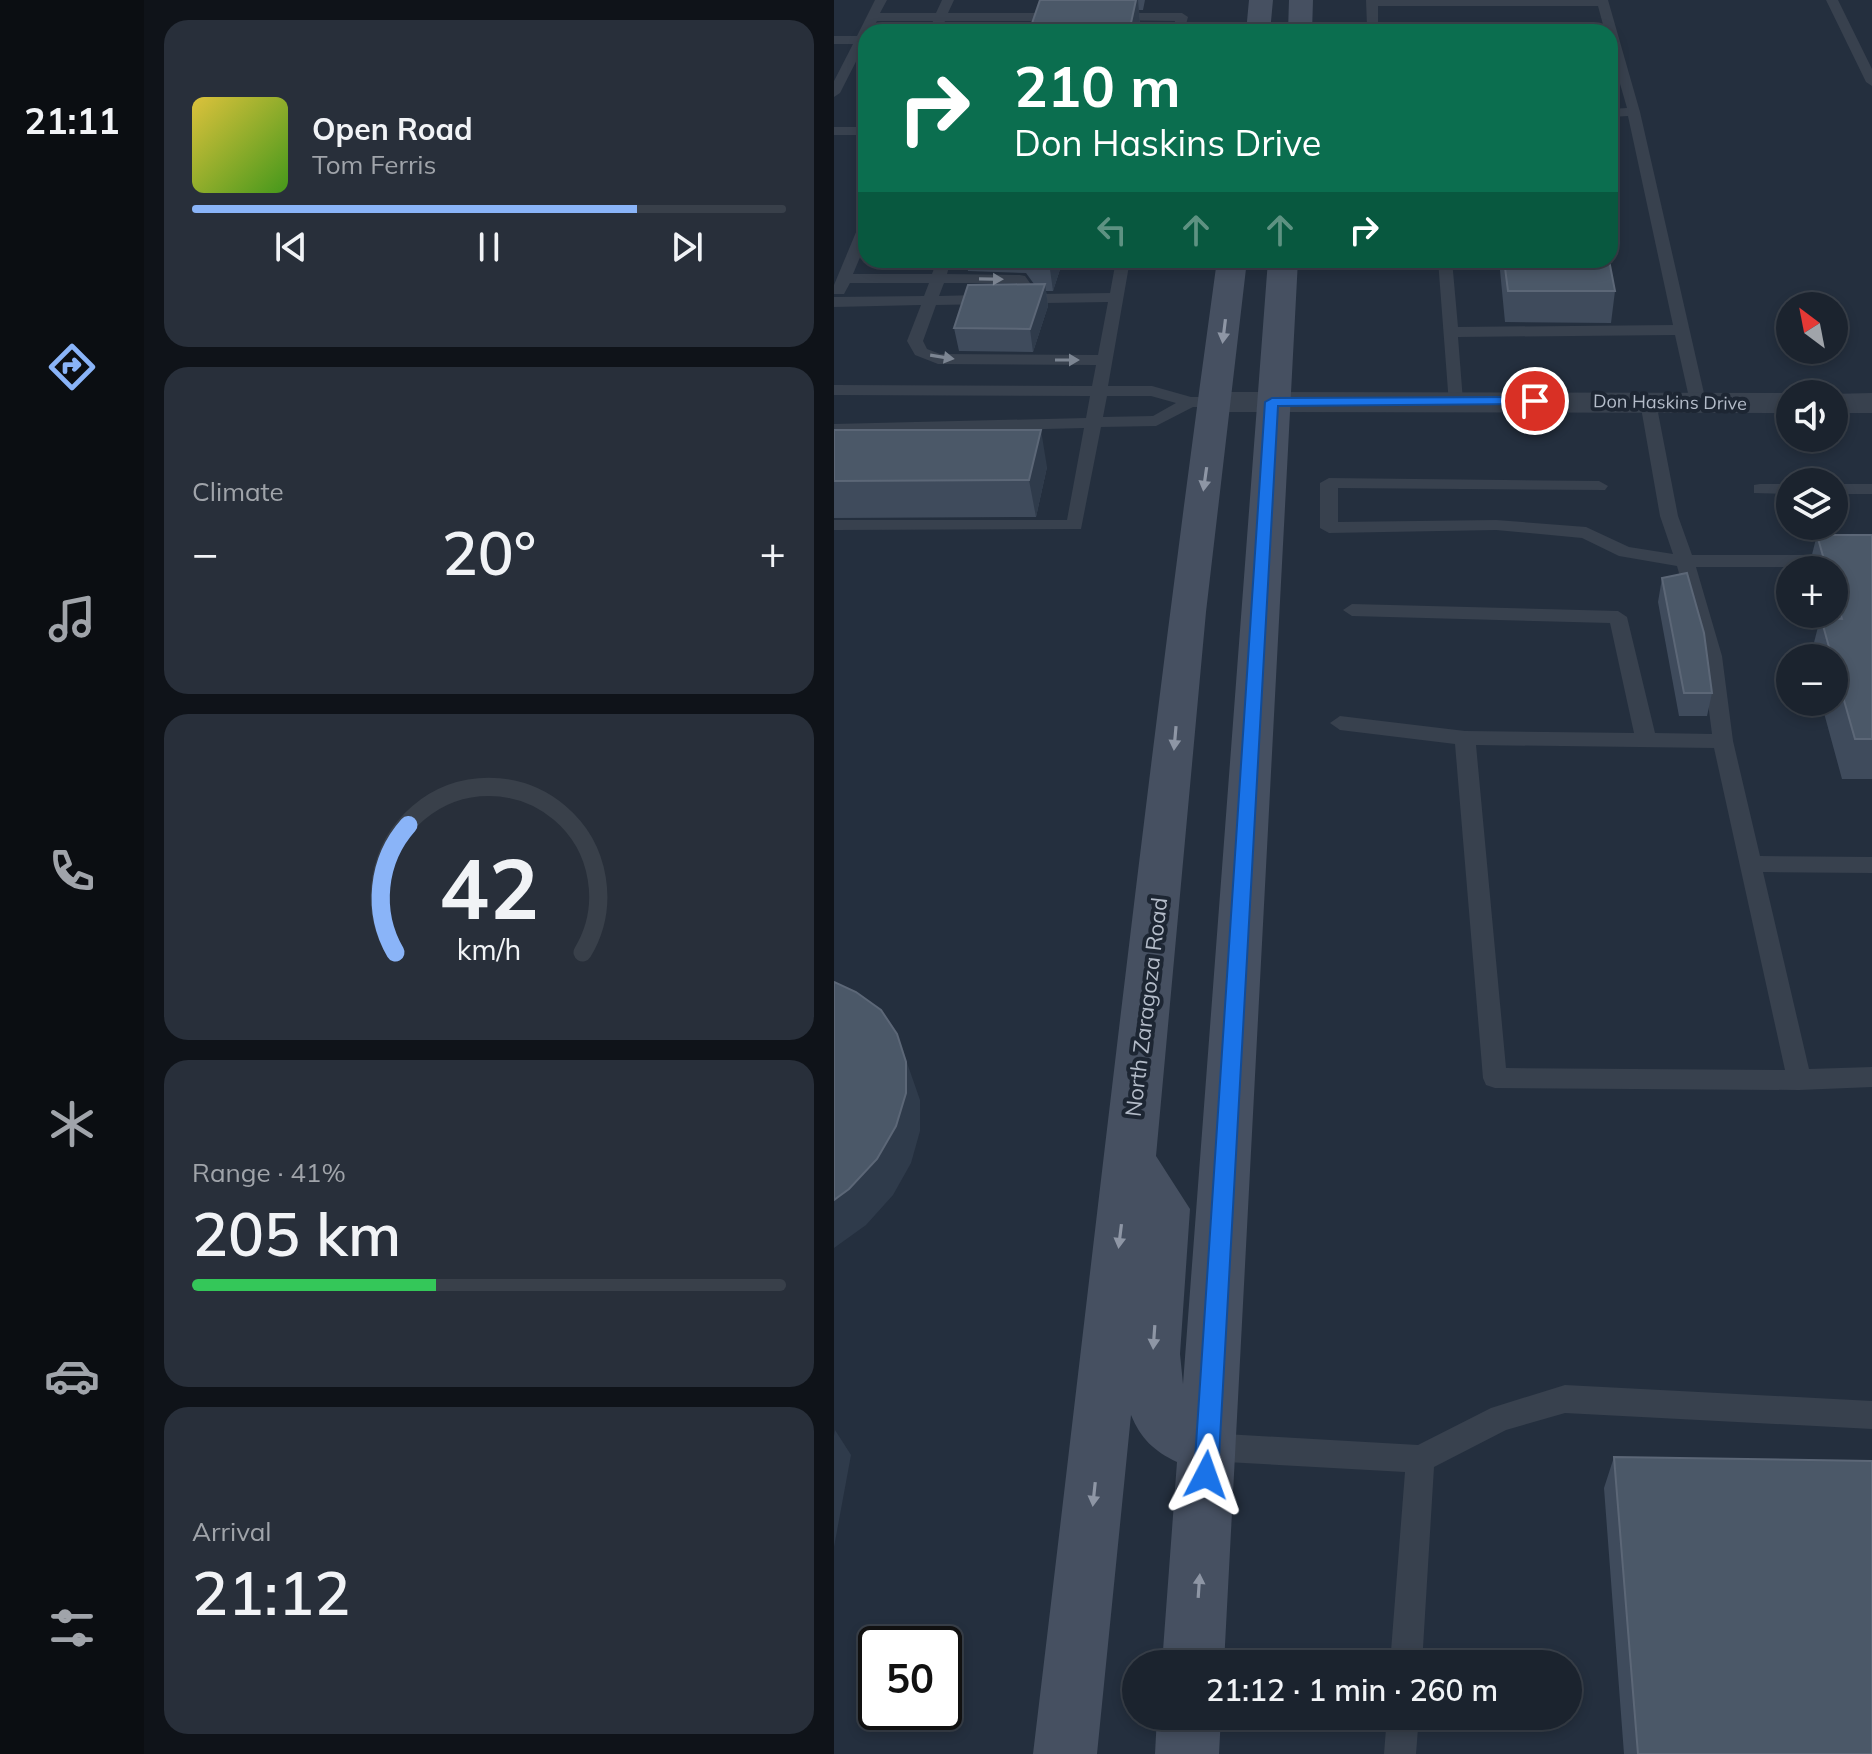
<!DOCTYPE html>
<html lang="en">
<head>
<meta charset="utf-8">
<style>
  :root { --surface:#1b232e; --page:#282f3a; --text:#f1f3f6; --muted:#a0a4aa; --line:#39404a; --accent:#8ab4f8 }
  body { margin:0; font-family:Mulish,sans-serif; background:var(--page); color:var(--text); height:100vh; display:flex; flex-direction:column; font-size:30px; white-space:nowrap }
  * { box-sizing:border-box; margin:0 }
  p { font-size:26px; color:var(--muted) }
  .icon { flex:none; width:44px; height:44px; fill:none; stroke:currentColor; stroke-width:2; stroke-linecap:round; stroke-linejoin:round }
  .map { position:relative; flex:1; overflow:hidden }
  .drawer { display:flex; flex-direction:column; gap:20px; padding:20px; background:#0f1319; width:690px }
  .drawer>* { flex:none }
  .banner { position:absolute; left:24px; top:24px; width:760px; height:244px; border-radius:24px; box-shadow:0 4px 12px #0003,0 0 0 2px var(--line); background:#0b6e4f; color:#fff; overflow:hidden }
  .needle { width:52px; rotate:328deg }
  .buttons { position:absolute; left:942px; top:292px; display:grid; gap:16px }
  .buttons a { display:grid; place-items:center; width:72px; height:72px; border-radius:50%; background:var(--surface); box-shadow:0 4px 12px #0003,0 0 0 2px var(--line); font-size:40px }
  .speed { position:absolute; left:24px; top:1626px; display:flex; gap:16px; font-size:40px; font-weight:700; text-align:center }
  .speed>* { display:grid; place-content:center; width:104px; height:104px; border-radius:50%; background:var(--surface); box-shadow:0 4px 12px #0003,0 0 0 2px var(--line); line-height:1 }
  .speed .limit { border:4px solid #111; border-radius:12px; background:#fff; color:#111 }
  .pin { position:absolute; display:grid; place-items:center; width:68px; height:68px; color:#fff; margin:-34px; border:4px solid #fff; border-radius:50%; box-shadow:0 2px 8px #0007 }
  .me { position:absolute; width:88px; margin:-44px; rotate:4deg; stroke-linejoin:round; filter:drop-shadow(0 0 6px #0008) }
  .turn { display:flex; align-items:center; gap:28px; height:168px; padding:0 24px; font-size:36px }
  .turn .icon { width:104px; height:104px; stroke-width:2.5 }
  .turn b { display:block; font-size:56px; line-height:68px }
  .lanes { display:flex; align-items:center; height:76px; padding:0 24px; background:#0003; justify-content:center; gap:40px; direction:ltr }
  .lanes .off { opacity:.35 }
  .big { font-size:60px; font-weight:600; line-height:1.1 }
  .drawer .widget { flex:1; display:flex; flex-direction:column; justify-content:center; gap:12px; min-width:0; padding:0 28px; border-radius:24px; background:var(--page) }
  .drawer .dial { align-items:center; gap:0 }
  .dial svg { height:208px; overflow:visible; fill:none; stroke:var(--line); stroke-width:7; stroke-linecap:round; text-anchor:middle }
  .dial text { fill:var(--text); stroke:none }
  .song { display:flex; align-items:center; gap:24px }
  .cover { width:96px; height:96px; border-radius:12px; background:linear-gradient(135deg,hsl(50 70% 55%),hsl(100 70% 35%)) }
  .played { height:8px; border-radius:4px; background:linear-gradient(90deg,var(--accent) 75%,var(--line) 75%) }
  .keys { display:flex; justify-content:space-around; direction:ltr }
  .heat { display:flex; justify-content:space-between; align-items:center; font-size:44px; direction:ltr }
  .charge { height:12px; border-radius:6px; background:linear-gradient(90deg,#34c759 41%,var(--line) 0) }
  .trip { position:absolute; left:288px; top:1650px; width:460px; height:80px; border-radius:40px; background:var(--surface); box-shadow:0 4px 12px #0003,0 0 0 2px var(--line); font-weight:600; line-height:80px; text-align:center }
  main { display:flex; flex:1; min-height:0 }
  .menu { display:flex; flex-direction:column; width:144px; justify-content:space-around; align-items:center; background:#0b0e12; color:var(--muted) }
  .menu .icon { width:56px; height:56px }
  .menu .on { color:var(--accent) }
  .menu b { font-size:36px; color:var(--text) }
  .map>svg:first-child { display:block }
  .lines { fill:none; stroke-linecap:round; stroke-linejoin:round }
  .service { fill:#38414e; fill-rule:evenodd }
  .tertiary { fill:#38414e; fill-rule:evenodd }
  .secondary { fill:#465061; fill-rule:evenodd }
  .wall { fill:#3f4b5c }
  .shaded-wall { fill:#2f3b4b }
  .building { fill:#4b5868; stroke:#5c6777; stroke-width:2 }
  .oneway { fill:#7c8592 }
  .oneway2 { fill:#8e96a5 }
  .route { fill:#1a73e8; stroke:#114b97; stroke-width:2 }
  .labels { text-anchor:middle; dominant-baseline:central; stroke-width:8; stroke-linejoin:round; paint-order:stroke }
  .far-street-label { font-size:18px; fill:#b4bcc9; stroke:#1d2633 }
  .street-label { font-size:22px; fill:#b4bcc9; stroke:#1d2633 }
</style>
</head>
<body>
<main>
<nav class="menu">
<b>21:11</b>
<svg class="icon on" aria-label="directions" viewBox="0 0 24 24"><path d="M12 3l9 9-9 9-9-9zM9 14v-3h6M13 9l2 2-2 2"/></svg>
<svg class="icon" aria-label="music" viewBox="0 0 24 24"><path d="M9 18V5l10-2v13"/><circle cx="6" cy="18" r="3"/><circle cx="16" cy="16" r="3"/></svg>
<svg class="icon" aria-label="phone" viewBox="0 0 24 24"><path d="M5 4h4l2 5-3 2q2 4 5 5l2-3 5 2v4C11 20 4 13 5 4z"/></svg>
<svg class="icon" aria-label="climate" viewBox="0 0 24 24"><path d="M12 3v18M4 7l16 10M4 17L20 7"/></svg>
<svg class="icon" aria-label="car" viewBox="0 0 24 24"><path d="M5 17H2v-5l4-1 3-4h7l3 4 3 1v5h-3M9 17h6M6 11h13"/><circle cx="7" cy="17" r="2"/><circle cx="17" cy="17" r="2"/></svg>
<svg class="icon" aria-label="filters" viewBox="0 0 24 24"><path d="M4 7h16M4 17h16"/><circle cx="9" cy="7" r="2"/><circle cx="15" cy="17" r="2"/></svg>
</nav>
<section class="drawer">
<div class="widget">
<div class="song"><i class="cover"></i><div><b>Open Road</b><p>Tom Ferris</p></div></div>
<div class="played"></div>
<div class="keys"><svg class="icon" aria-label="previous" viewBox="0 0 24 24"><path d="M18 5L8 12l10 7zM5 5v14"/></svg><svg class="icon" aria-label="pause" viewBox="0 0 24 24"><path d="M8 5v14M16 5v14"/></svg><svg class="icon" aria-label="next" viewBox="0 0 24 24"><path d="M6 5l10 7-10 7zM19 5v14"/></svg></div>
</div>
<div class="widget"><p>Climate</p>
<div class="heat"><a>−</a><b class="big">20°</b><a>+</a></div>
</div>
<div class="widget dial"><svg viewBox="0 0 100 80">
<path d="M14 69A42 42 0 1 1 86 69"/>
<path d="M14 69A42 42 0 0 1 19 20" stroke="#8ab4f8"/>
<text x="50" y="56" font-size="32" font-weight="700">42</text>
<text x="50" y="72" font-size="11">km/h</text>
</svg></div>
<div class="widget"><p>Range · 41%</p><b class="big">205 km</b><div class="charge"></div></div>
<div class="widget"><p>Arrival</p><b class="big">21:12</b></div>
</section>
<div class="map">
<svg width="1038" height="1754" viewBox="0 0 1038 1754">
  <rect width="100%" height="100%" fill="#242f3e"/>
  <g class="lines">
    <path class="service" d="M 41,0 L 53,0 L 46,13 L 102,13 L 108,0 L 120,0 L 114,13 L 230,13 L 236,17 L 230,21 L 111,21 L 106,32 L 94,32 L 99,21 L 43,21 L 37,32 L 32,32 L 32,42 L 6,93 L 0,97 L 0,81 L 19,44 L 0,44 L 0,36 L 23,36 Z
      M 532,0 L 774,0 L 806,112 L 872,402 L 870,405 L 864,407 L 856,402 L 841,335 L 624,337 L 629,401 L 627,404 L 615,404 L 604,260 L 618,260 L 624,327 L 839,325 L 794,116 L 776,117 L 776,109 L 793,108 L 776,49 L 776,32 L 771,32 L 764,6 L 544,6 L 544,32 L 464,32 L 460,29 L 466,25 L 533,26 Z
      M 992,0 L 1004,0 L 1038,69 L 1038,86 L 1032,82 Z
      M 277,13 L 348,13 L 354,17 L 350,32 L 338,32 L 341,21 L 273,20 L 273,14 Z
      M 0,127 L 32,127 L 32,135 L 0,135 Z
      M 32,221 L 32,243 L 19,274 L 98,274 L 103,260 L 117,260 L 113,274 L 186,275 L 191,276 L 204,294 L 276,293 L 282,260 L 296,260 L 274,386 L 318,386 L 357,397 L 381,397 L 389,402 L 381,407 L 359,407 L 322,426 L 267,427 L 247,529 L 0,530 L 0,520 L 233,520 L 250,428 L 0,434 L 0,424 L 252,418 L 256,396 L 0,395 L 0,385 L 258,386 L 262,365 L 104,364 L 81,355 L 73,341 L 87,305 L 0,307 L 0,297 L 90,296 L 95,283 L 16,283 L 10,294 L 0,294 L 0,285 L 25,225 ZM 110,283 L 182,283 L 189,294 L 105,296 ZM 274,302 L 264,355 L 106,354 L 93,349 L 89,341 L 102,305 ZM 273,396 L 317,396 L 342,403 L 319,416 L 269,417 Z
      M 814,397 L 822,402 L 844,516 L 858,555 L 1038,555 L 1038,567 L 862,567 L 888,656 L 899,741 L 926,856 L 1038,857 L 1038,873 L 929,872 L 975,1069 L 1038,1067 L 1038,1087 L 965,1090 L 661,1088 L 652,1085 L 649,1078 L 621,744 L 506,730 L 496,723 L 506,716 L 631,731 L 800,733 L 776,623 L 518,616 L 509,610 L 518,604 L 784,611 L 793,617 L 821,733 L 878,734 L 868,656 L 843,566 L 785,556 L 748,538 L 662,530 L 495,533 L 486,528 L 486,483 L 495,478 L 765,481 L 774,486 L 771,490 L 504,488 L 504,522 L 662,520 L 752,527 L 795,547 L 839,554 L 826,516 L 806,402 ZM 642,745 L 880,748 L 951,1070 L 672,1068 Z
      M 926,484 L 956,484 L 956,494 L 920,493 L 920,485 Z
      M 1000,484 L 1038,484 L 1038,494 L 1000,494 Z
      M 731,1385 L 1038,1401 L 1038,1429 L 731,1413 L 672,1430 L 600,1467 L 588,1664 L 556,1664 L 571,1472 L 374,1461 L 364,1457 L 360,1447 L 364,1437 L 374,1433 L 584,1445 L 657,1408 Z
      M 553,1716 L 585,1716 L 582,1754 L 550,1754 Z"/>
    <path class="tertiary" d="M 381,392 L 956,393 L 959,394 L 956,394 L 956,413 L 381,412 L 369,409 L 365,402 L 369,395 Z
      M 1038,393 L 1038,413 L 1000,413 L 1000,394 L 997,394 Z"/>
    <path class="secondary" d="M 415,0 L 439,0 L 436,32 L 412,32 Z
      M 455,0 L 479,0 L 478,32 L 454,32 Z
      M 383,260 L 413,260 L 372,612 L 322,1156 L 356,1209 L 346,1354 L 349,1384 L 434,260 L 464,260 L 390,1664 L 328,1664 L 343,1462 C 320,1451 307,1439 297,1415 L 263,1754 L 199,1754 C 259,1255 314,758 383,260 Z
      M 323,1716 L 387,1716 L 385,1754 L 321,1754 Z"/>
  </g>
  <path class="wall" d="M 206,0 L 311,0 L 309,10 L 305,10 L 306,24 L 304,32 L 195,32 Z
    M 132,260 L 229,260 L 219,291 L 212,291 L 214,306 L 199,352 L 125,351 L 120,328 L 200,284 L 192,273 L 134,271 Z
    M 665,260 L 775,260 L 781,291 L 777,323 L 671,322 Z
    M 0,430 L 213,467 L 202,517 L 0,518 Z
    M 983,535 L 1038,535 L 1038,779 L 1008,779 L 987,702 L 1000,702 L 1000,658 L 976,658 L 985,623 L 983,614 L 1000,614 L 1000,570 L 974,570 Z
    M 828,578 L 878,693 L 873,716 L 845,716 L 824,602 Z
    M 780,1457 L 1038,1754 L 790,1754 L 770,1488 Z"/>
  <path class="shaded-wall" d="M 302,0 L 304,0 L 306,24 L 304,32 L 295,32 Z
    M 215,260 L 229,260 L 219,291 L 215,262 Z
    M 211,284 L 214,306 L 199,352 L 196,329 Z
    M 207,430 L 213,467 L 202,517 L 195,480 Z
    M 63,1034 L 86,1100 L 86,1131 L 77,1163 L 59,1195 L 32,1225 L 0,1248 L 0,1200 Z
    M 1,1430 L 17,1455 L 0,1547 L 0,1436 Z"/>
  <path class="building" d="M 206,0 L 302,0 L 295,32 L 195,32 Z
    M 200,260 L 215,260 L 215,262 L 201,262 Z
    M 670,260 L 775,260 L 781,291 L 674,291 Z
    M 211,284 L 196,329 L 120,328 L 134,285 Z
    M 0,430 L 207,430 L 195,480 L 0,481 Z
    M 983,535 L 1038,535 L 1038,739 L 1021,739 L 1000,665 L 1000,658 L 998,658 L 987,618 L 1008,619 L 1000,593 L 1000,570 L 993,570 Z
    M 853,573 L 870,633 L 878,693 L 850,693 L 828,578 Z
    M 0,982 L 22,992 L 47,1010 L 63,1034 L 72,1062 L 72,1093 L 62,1126 L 43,1159 L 15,1189 L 0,1200 Z
    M 780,1457 L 1038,1461 L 1038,1754 L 804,1754 Z"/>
  <defs><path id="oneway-solid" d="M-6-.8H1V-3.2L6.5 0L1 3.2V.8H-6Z" transform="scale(2)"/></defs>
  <g class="oneway">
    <use href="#oneway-solid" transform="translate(157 279) rotate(1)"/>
    <use href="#oneway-solid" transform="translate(108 357) rotate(9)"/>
    <use href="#oneway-solid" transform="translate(233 360)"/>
  </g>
  <g class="oneway2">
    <use href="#oneway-solid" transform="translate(390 331) rotate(97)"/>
    <use href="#oneway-solid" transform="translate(371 479) rotate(98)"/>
    <use href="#oneway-solid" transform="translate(341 738) rotate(95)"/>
    <use href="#oneway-solid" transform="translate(286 1236) rotate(97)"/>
    <use href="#oneway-solid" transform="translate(320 1337) rotate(94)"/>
    <use href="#oneway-solid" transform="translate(260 1494) rotate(96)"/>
    <use href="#oneway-solid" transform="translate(365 1586) rotate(-86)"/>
  </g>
  <path class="route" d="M 701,397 L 708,401 L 706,404 L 444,406 L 384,1475 L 381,1483 L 372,1487 L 364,1483 L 360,1475 L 431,402 L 438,398 Z"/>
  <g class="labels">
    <g class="far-street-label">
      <text transform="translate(836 402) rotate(1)">Don Haskins Drive</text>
    </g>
    <g class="street-label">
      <text transform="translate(312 1007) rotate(-83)">North Zaragoza Road</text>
    </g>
  </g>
</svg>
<div class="buttons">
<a><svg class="needle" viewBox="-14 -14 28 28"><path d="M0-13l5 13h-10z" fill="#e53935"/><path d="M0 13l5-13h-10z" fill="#a0a4aa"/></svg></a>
<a><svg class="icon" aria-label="sound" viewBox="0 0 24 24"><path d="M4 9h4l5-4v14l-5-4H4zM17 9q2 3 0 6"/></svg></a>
<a><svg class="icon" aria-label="layers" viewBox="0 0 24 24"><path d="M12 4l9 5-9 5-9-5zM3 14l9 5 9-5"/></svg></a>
<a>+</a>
<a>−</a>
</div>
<div class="speed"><div class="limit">50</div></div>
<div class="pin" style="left:701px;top:401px;background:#d93025"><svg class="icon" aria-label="arrive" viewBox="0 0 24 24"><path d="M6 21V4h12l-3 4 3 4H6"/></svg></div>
<svg class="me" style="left:372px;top:1475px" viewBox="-20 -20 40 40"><path d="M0-17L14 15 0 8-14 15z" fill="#1a73e8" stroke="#fff" stroke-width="4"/></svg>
<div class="trip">21:12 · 1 min · 260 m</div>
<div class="banner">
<div class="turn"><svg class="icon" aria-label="right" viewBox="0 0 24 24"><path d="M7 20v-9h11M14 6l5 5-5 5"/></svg><div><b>210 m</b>Don Haskins Drive</div></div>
<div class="lanes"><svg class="icon off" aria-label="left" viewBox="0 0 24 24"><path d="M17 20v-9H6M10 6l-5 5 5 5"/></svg><svg class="icon off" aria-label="ahead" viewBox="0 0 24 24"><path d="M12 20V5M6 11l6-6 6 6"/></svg><svg class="icon off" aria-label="ahead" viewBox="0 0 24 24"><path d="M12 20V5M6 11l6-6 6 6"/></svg><svg class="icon" aria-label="right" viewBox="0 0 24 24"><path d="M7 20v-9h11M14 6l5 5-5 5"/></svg></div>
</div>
</div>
</main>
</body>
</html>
